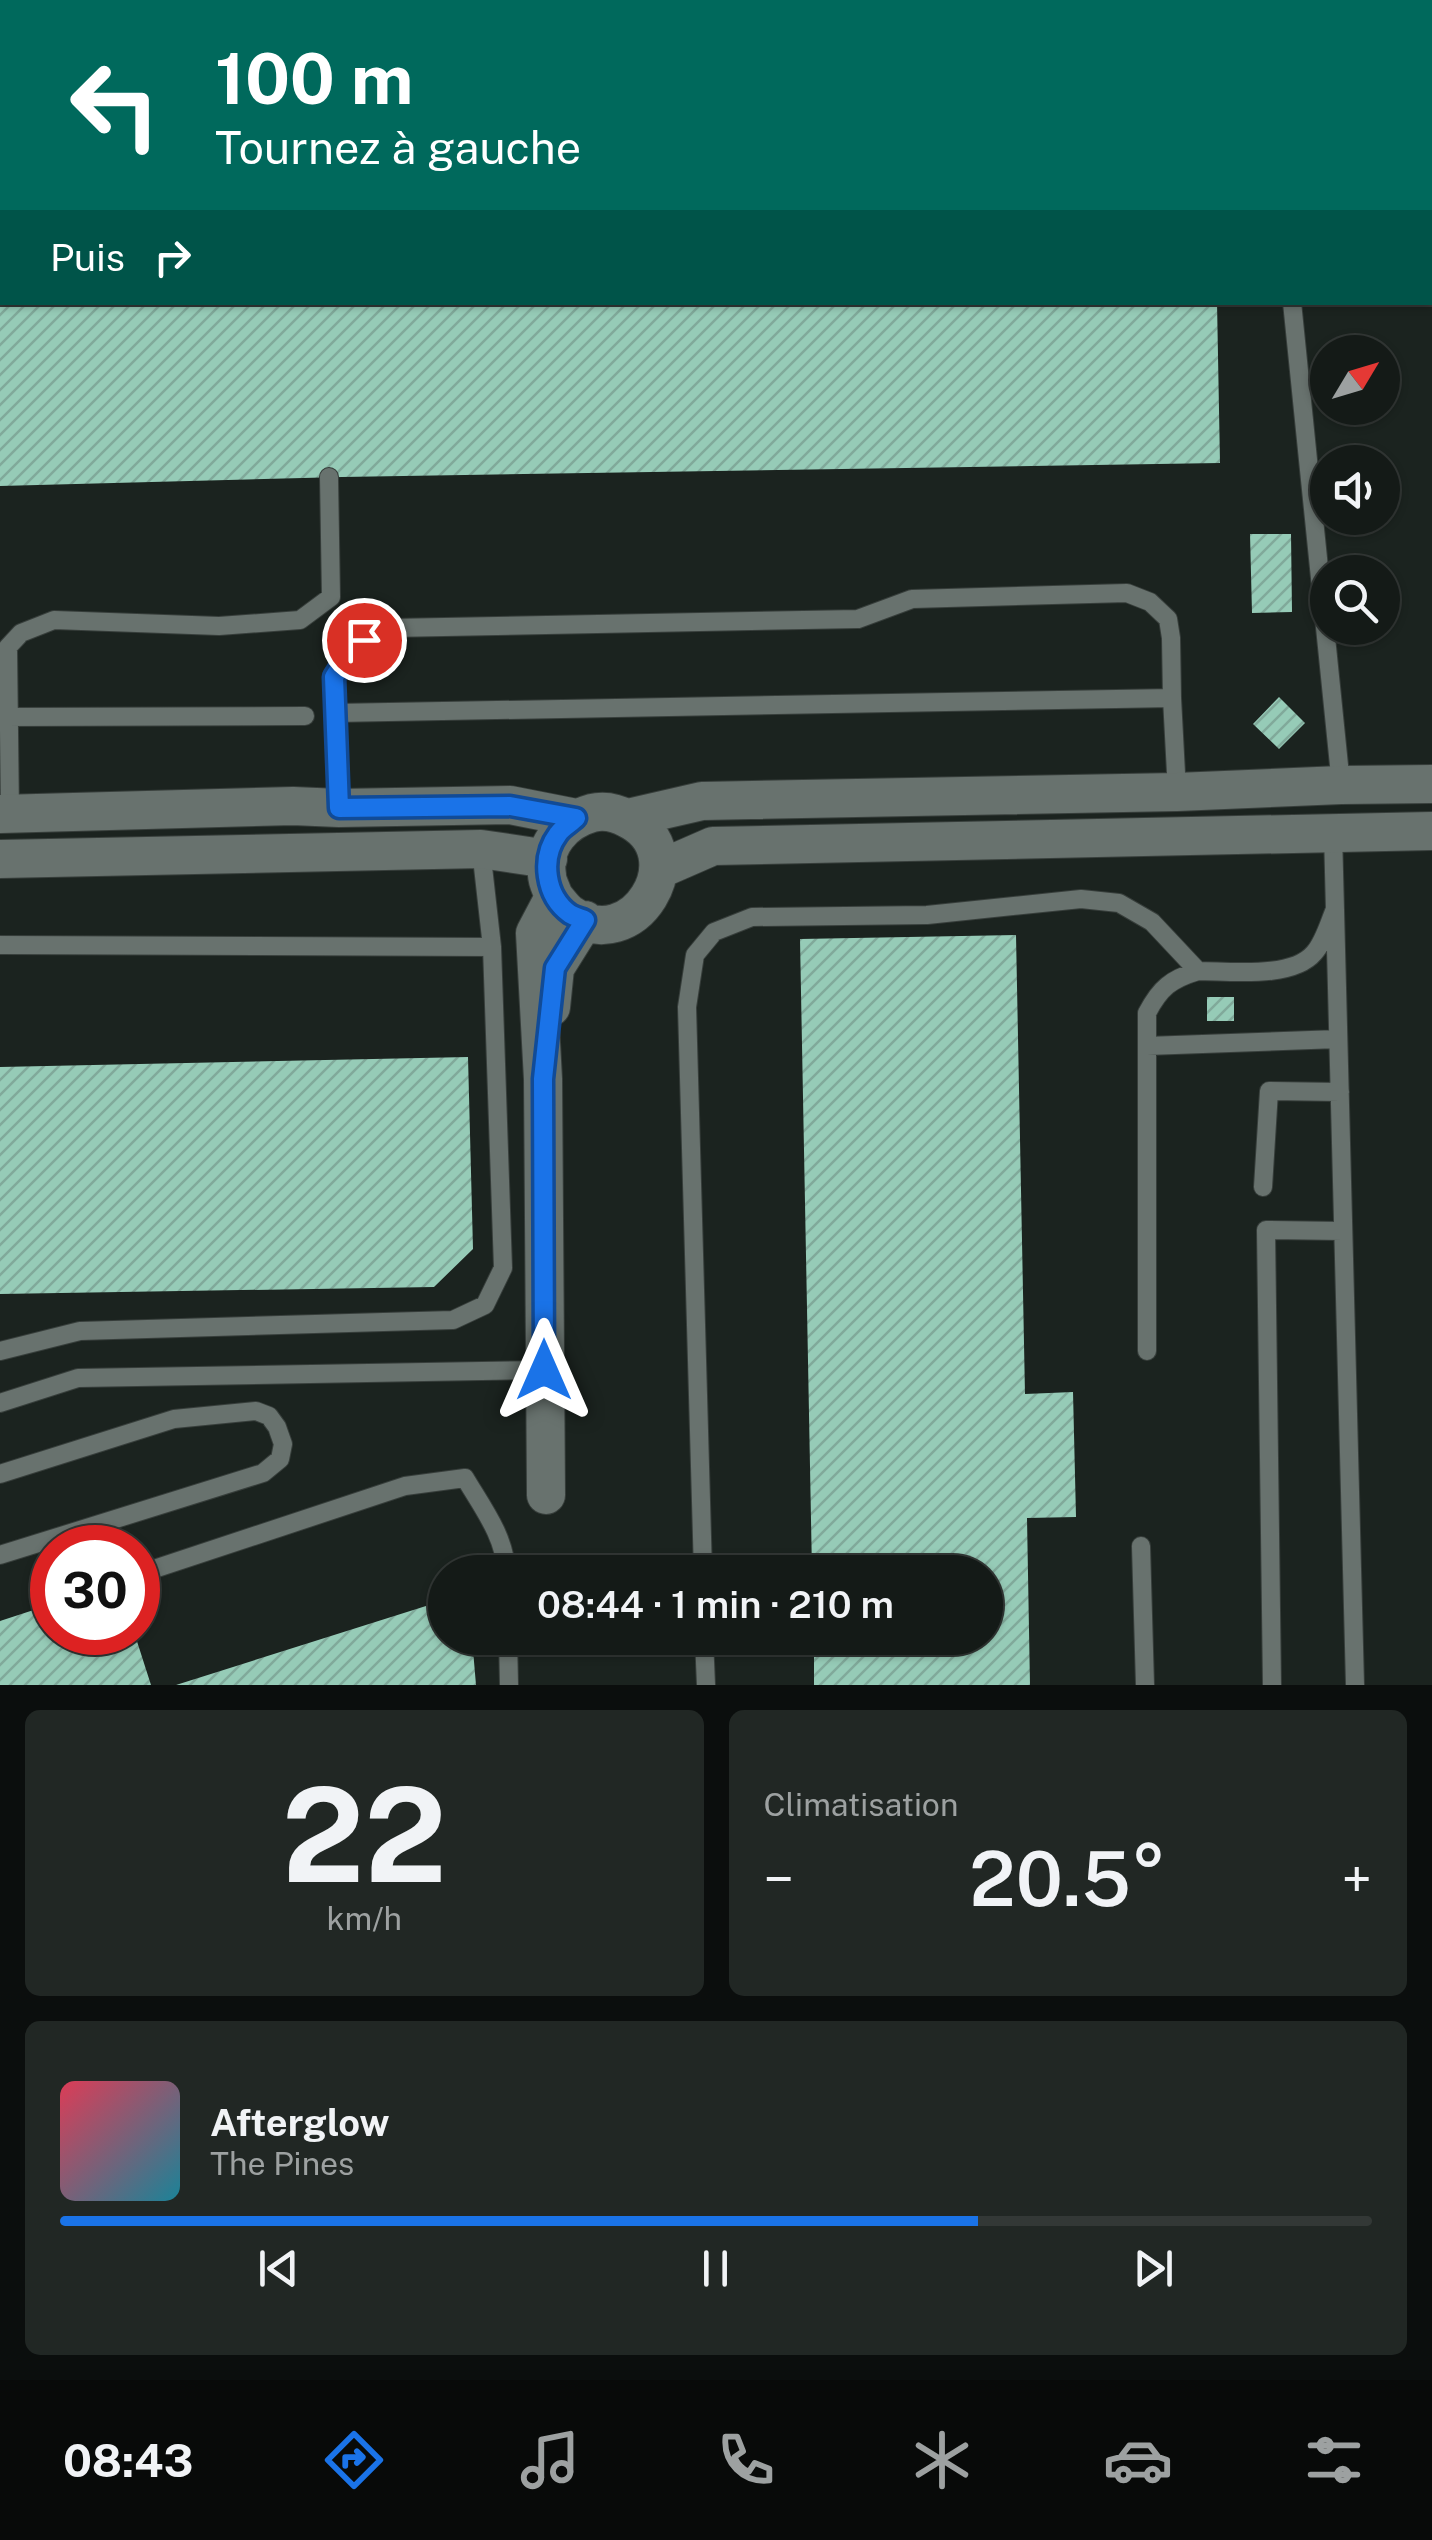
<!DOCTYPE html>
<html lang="fr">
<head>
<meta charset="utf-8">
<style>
  :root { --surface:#141a17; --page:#212724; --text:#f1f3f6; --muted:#9da1a1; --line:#333836; --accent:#1a73e8 }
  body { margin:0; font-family:"Public Sans",sans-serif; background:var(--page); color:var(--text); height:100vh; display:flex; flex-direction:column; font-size:38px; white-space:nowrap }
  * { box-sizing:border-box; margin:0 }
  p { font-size:32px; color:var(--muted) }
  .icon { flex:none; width:55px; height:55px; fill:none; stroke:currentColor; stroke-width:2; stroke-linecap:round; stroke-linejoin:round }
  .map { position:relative; height:1685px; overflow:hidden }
  .drawer { display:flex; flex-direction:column; gap:25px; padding:25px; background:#0b0e0d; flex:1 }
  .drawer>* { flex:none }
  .top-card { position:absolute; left:0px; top:0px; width:1432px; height:305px; box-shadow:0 2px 8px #0004,0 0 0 2px var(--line); background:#00695c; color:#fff; overflow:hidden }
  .needle { width:65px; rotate:52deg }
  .fabs { position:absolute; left:1310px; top:335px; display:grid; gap:20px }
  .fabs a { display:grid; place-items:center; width:90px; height:90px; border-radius:50%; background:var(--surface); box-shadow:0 2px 8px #0004,0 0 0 2px var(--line); font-size:50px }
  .speed { position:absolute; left:30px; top:1525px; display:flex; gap:20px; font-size:50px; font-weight:700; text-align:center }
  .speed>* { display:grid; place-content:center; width:130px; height:130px; border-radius:50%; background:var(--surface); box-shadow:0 2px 8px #0004,0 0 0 2px var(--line); line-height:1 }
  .speed .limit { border:15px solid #d22; background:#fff; color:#111 }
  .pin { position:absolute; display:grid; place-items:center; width:85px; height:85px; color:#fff; margin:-42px; border:5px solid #fff; border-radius:50%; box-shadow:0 2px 10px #0007 }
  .me { position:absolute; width:110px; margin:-55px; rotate:0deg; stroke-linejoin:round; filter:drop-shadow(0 0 8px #0008) }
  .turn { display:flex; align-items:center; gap:35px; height:210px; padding:0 50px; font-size:45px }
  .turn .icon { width:130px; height:130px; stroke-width:2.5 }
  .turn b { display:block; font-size:70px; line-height:85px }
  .then { display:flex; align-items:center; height:95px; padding:0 50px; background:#0003; gap:20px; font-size:38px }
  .big { font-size:75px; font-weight:600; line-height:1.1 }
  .drawer .tile { flex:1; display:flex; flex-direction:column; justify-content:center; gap:15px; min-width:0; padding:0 35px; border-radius:15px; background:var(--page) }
  .drawer .dial { align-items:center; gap:0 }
  .dial b { font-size:130px; line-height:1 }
  .song { display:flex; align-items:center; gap:30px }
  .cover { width:120px; height:120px; border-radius:15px; background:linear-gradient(135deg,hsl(350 70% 55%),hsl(190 70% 35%)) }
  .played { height:10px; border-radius:5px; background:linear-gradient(90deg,var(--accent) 70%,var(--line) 70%) }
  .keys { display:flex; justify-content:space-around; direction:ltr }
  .heat { display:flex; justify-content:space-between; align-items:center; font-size:55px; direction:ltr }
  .drawer .tiles { flex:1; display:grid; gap:25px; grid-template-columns:1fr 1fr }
  .tile:last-child { grid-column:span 2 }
  .trip { position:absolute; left:428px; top:1555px; width:575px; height:100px; border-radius:50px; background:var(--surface); box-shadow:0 2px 8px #0004,0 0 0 2px var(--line); font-weight:600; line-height:100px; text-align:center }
  .tabs { display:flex; height:160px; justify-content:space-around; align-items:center; background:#080a09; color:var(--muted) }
  .tabs .icon { width:70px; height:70px }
  .tabs .on { color:var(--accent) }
  .tabs b { font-size:45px; color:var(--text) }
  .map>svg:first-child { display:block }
  .building { fill:url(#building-hatch) }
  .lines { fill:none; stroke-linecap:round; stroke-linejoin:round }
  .service-casing { stroke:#373e3b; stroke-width:20 }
  .minor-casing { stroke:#373e3b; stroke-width:40 }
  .service { stroke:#68726e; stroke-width:18 }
  .minor { stroke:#68726e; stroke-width:38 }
  .route-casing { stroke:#114b97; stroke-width:25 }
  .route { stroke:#1a73e8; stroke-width:18 }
</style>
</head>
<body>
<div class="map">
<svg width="1432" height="1685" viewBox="0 0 1432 1685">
  <defs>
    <pattern id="building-hatch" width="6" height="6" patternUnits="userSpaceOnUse" patternTransform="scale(2.5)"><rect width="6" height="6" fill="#96cbb7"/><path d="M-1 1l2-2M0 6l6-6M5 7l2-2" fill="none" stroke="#80a99a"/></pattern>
  </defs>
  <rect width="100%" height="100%" fill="#1b231f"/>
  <path class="building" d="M 0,302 L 1217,302 L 1220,463 L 342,477 L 0,486 Z
    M 1250,534 L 1291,534 L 1292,612 L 1252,613 Z
    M 1279,697 L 1305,723 L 1279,749 L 1253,724 Z
    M 1016,935 L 1025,1394 L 1073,1392 L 1076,1517 L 1027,1518 L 1030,1685 L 814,1685 L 814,1638 L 985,1638 L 985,1572 L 812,1572 L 800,939 Z
    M 1207,997 L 1234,997 L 1234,1021 L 1207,1021 Z
    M 468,1057 L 473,1249 L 434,1287 L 0,1294 L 0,1067 Z
    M 445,1600 L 445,1638 L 472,1638 L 476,1685 L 176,1685 Z
    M 52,1604 L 52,1632 L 134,1632 L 151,1685 L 0,1685 L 0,1621 Z"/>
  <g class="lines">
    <defs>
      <path id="service" d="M 1261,0 L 1261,2
        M 1292,302 L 1341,785
        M 335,713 L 1172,698
        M 0,717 L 305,716
        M 339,808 L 334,677 L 350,651 L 364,641 L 391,628 L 858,619 L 912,599 L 1127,593 L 1150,602 L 1168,619 L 1171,638 L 1172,698 L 1177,792
        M 10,814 L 8,647 L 21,633 L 54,620 L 219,626 L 300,620 L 331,597 L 329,477
        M 1333,833 L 1355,1685
        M 481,849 L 492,947
        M 0,945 L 492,947 L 503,1268 L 485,1305 L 453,1320 L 80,1331 L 0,1351
        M 1147,1046 L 1338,1039
        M 1263,1187 L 1269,1091 L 1340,1092
        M 1147,1351 L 1147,1013 C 1160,988 1171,979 1198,971
        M 0,1403 L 78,1378 L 544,1370
        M 0,1474 L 174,1419 L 256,1411 L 269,1416 L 277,1427 L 283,1444 L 280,1459 L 263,1473 L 0,1555
        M 1141,1546 L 1145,1685
        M 145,1572 L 405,1486 L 465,1478 C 482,1507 506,1538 506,1572
        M 703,1572 L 687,1007 L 695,955 L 714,932 L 752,917 L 927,915 L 1081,899 L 1119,903 L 1152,922 L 1198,971 C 1230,971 1292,979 1314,953 C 1324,942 1329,923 1335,909
        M 508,1638 L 509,1685
        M 704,1638 L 706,1685
        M 1272,1685 L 1266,1230 L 1343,1231"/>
      <path id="minor" d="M 0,814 L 293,806 L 339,808 L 510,805 L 576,818
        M 628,818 L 702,801 L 1177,792 L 1341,785 L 1432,784
        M 0,859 L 481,849 L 548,859
        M 658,870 L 713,846 L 1432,831
        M 551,1007 L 555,968 L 585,920
        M 546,1495 L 543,1079 L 535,933 L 554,897 C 552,890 547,882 547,875 C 542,845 564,821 592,813 C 604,810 617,813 628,819 C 698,854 633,959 570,914 C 564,910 559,902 554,897"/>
    </defs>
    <use href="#service" class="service-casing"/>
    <use href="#minor" class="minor-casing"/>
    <use href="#service" class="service"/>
    <use href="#minor" class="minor"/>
  </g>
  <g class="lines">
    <defs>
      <path id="route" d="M 364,640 L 350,652 L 334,677 L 339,808 L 510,806 L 576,818 C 571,823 562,828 558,834 C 540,858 545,896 570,914 C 575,917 580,918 585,920 L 555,968 L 543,1079 L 544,1370"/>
    </defs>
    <use href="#route" class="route-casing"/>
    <use href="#route" class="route"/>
  </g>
</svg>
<div class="fabs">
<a><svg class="needle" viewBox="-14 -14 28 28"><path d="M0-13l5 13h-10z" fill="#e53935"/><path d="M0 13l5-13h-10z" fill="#9da1a1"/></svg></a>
<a><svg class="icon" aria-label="sound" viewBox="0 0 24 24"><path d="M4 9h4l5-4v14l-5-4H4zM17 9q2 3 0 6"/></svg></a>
<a><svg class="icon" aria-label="search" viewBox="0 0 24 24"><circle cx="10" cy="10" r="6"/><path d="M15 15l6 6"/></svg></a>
</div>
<div class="speed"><div class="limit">30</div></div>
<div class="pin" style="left:364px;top:640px;background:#d93025"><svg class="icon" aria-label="arrive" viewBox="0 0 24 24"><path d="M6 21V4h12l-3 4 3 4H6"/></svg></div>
<svg class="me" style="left:544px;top:1370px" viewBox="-20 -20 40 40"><path d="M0-17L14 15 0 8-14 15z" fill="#1a73e8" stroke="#fff" stroke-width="4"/></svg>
<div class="trip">08:44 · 1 min · 210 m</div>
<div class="top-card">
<div class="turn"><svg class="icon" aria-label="left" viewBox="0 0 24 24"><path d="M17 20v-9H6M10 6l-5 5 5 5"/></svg><div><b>100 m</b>Tournez à gauche</div></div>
<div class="then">Puis<svg class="icon" aria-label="right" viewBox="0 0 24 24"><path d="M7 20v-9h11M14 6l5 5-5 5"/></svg></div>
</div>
</div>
<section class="drawer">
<div class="tiles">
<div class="tile dial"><b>22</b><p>km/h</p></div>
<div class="tile"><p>Climatisation</p>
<div class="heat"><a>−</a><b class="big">20.5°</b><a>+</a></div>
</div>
<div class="tile">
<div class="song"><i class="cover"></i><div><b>Afterglow</b><p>The Pines</p></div></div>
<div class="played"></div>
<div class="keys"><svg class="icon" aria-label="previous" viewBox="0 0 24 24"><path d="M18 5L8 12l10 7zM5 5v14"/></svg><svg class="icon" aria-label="pause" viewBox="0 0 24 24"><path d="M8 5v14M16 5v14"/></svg><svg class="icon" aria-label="next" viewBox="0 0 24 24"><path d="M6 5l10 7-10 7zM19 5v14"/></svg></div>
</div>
</div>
</section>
<nav class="tabs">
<b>08:43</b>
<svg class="icon on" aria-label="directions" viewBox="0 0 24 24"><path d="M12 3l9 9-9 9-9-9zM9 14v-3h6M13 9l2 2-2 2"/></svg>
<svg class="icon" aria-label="music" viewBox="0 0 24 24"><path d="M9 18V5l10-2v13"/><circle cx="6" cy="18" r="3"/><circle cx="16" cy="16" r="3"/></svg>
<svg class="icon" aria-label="phone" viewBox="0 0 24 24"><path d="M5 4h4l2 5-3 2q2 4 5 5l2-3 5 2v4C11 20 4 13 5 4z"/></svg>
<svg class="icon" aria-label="climate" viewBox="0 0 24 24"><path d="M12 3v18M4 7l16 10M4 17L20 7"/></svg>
<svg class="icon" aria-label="car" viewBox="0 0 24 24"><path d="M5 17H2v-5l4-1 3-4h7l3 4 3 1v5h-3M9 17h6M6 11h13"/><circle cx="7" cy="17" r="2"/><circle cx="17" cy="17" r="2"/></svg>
<svg class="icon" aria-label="filters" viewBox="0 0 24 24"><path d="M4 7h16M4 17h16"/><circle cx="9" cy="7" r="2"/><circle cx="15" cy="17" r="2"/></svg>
</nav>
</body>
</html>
